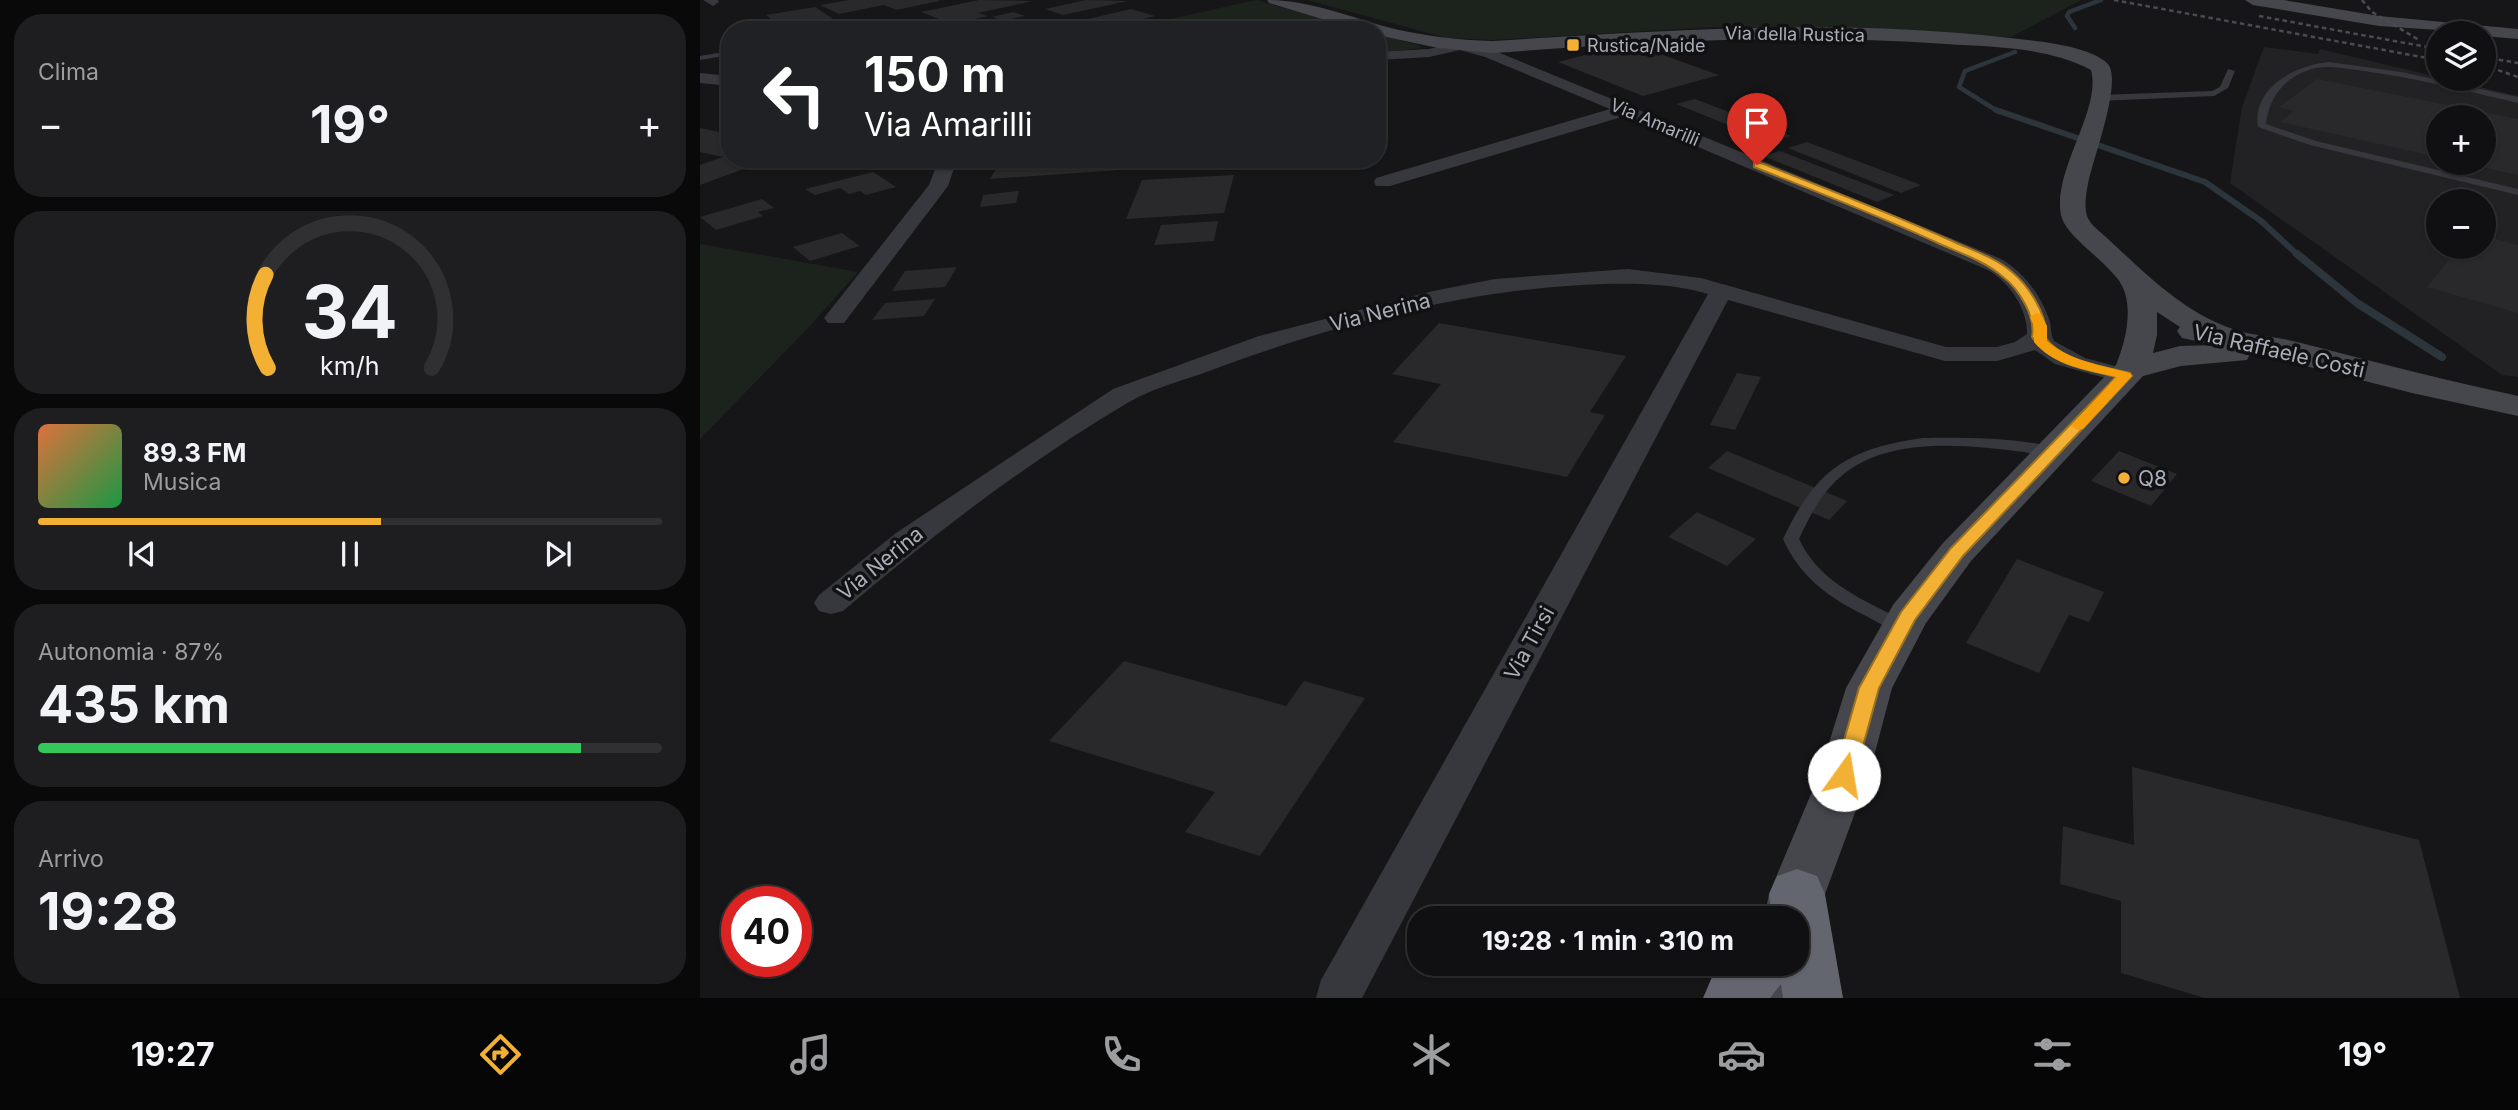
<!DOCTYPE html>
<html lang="it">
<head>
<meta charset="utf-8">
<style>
  :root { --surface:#101012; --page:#1e1e20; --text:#f1f3f6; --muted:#9c9d9f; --line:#303032; --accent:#f2b134 }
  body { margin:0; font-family:Inter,sans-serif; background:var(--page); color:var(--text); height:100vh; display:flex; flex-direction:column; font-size:26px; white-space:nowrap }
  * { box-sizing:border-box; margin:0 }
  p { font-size:23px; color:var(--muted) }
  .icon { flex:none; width:38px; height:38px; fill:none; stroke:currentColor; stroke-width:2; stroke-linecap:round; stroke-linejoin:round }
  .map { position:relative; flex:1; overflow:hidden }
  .panel { display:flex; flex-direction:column; gap:14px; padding:14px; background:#09090a; width:700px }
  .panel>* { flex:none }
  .top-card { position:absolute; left:21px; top:21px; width:665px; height:147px; border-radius:28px; box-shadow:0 2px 5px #0004,0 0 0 2px var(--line); background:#202124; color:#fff; overflow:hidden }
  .controls { position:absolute; left:1726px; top:21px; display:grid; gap:14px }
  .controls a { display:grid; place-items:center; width:70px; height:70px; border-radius:50%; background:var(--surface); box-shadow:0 2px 5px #0004,0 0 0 2px var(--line); font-size:35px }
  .speed { position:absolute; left:21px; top:886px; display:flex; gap:14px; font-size:35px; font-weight:700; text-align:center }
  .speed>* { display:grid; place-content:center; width:91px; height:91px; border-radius:50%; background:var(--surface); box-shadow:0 2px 5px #0004,0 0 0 2px var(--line); line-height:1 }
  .speed .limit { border:10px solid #d22; background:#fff; color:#111 }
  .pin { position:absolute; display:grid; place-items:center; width:60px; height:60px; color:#fff; margin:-72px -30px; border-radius:50% 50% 50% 0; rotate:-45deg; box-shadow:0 0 7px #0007 }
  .pin .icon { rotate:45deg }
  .me { position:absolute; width:77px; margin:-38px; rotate:13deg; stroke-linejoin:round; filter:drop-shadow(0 0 5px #0008) }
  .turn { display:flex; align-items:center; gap:24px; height:147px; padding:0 28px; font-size:32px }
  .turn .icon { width:91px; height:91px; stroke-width:2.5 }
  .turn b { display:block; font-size:49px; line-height:60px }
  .big { font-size:52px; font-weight:700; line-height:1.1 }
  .panel .card { flex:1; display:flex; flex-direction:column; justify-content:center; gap:10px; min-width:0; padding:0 24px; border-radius:28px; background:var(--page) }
  .panel .dial { align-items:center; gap:0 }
  .dial svg { height:182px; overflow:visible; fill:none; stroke:var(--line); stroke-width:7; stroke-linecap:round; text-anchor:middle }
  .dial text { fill:var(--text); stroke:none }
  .song { display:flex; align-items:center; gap:21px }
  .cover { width:84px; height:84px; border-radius:10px; background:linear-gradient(135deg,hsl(20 70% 55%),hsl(140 70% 35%)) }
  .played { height:7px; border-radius:4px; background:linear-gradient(90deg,var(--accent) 55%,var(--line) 55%) }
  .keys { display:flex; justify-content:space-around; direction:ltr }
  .heat { display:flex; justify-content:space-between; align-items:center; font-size:38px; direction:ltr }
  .charge { height:10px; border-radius:5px; background:linear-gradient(90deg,#34c759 87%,var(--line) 0) }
  .trip { position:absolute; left:707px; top:906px; width:402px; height:70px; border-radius:28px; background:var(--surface); box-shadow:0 2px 5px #0004,0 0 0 2px var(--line); font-weight:700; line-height:70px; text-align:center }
  .menu { display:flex; height:112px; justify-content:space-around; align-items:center; background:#060607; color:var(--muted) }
  .menu .icon { width:49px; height:49px }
  .menu .current { color:var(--accent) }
  .menu b { font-size:32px; color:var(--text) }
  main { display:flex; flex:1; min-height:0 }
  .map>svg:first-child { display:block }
  .built { fill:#222225; fill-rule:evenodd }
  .green { fill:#1c231d }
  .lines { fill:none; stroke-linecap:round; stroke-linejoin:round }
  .stream-far2 { stroke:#2c353c; stroke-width:4.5 }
  .stream-far1 { stroke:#2c353c; stroke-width:6 }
  .stream { stroke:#2c353c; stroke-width:8 }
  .building { fill:#29292c }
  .lane { fill:#37383d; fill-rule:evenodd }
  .street { fill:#37383d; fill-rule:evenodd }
  .secondary { fill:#45474d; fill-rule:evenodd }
  .highway { fill:#63666e; fill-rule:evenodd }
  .rail { stroke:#4a4c52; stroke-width:2.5; stroke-dasharray:4.5 3.5; stroke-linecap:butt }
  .route { fill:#f2b134; stroke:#9d7322; stroke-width:2 }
  .slow { fill:#f59e0b }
  .poi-dot { fill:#f2b134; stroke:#111113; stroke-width:2.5 }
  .labels { text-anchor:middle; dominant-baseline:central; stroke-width:7; stroke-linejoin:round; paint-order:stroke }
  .far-street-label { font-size:18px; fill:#a8adb8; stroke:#111113 }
  .far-poi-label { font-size:18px; fill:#a8adb8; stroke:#111113; text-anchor:start }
  .street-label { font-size:21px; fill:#a8adb8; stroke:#111113 }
  .poi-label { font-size:21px; fill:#a8adb8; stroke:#111113; text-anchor:start }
</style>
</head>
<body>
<main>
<section class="panel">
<div class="card"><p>Clima</p>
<div class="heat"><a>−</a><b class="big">19°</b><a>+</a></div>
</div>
<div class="card dial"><svg viewBox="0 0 100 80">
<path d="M14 69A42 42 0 1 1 86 69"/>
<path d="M14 69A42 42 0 0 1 13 28" stroke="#f2b134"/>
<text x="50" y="56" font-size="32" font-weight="700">34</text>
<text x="50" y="72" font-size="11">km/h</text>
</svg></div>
<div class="card">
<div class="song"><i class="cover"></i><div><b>89.3 FM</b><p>Musica</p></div></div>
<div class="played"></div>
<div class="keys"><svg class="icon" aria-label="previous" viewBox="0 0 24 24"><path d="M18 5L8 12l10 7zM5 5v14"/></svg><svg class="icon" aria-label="pause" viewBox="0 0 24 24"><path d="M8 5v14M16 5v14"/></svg><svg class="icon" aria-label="next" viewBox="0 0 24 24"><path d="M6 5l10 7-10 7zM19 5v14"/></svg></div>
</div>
<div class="card"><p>Autonomia · 87%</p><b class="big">435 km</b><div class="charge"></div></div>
<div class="card"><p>Arrivo</p><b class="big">19:28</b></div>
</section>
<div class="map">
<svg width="1818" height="998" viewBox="0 0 1818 998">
  <rect width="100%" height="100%" fill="#161618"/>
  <path class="built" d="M 1564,47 L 1618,54 L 1620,49 L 1818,96 L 1818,377 L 1802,375 L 1530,183 L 1542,107 ZM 1738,117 L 1783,117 L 1783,163 L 1738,163 ZM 1738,201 L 1783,201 L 1783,247 L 1738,247 Z"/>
  <path class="green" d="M 556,0 L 662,30 L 422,30 L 542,3 Z
    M 607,0 L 1381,0 L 1311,37 L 1152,29 L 1014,27 L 792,40 L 747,38 Z
    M 677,34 L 718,45 L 722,48 L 677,53 Z
    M 0,244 L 158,272 L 110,326 L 0,439 Z"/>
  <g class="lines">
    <path class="stream-far2" d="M 1375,28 L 1367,16 L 1369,12 L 1401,0
      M 1299,112 L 1259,87 L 1265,71 L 1315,52"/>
    <path class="stream-far1" d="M 1296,110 L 1505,182 L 1561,221 L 1599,256"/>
    <path class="stream" d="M 1597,254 L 1657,303 L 1742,357"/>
  </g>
  <path class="building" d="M 149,0 L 239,0 L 239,1 L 196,10 L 184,5 L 139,14 L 120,5 Z
    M 279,0 L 333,1 L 278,13 L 288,16 L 252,24 L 221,12 Z
    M 386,0 L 428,1 L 363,15 L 345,9 Z
    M 115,7 L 147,28 L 85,30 L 66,15 Z
    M 431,9 L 455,16 L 397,30 L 341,30 Z
    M 313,12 L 325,16 L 303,21 L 292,17 Z
    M 943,48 L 1019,75 L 943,96 L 858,62 L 909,49 L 919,53 Z
    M 1617,79 L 1818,119 L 1818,175 L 1767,164 L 1783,163 L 1783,117 L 1738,117 L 1738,157 L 1580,122 L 1594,111 L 1579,107 Z
    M 995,99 L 1091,136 L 1071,142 L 976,104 Z
    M 0,128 L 30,134 L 30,159 L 68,160 L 0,185 L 0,165 L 23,157 L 0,152 Z
    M 1107,142 L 1221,185 L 1201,193 L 1088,148 Z
    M 1080,151 L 1194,195 L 1177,202 L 1063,156 Z
    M 344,159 L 453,159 L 450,168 L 290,179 L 300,162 Z
    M 173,172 L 196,187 L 166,195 L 160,191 L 149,194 L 140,188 L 115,195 L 105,189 Z
    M 534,175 L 524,213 L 426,219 L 442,180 Z
    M 319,191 L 316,203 L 280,207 L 283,195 Z
    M 62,199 L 74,208 L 58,212 L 63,216 L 16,230 L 0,217 Z
    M 518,221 L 514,241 L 454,245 L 461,225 Z
    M 142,233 L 160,246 L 110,261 L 93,247 Z
    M 1783,236 L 1818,245 L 1818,313 L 1727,287 L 1759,247 L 1783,247 Z
    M 257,267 L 245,287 L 192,291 L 205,271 Z
    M 235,299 L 224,316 L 172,320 L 185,303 Z
    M 739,323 L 926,356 L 890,412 L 905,415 L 867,477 L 693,442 L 741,384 L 692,374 Z
    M 1037,373 L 1061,377 L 1035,430 L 1010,425 Z
    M 1027,451 L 1147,501 L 1129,520 L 1008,468 Z
    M 1419,451 L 1477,474 L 1451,506 L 1391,481 Z
    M 997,512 L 1056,539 L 1027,566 L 968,537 Z
    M 1317,559 L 1404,592 L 1389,622 L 1369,615 L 1339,673 L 1266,643 Z
    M 424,661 L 586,706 L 604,681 L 665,698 L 560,856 L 485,832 L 515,792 L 349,741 Z
    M 1432,767 L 1719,840 L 1760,998 L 1505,998 L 1421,973 L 1421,901 L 1360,884 L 1363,826 L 1434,845 Z"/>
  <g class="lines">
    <path class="lane" d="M 30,51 L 30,55 L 0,60 L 0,56 Z
      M 1629,62 L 1701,72 L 1818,97 L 1818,103 C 1767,91 1716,78 1664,71 C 1648,69 1632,65 1616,68 C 1588,74 1569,95 1566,124 L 1616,141 L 1818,189 L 1818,195 L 1610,145 L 1558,127 C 1552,87 1596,65 1629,62 Z
      M 1528,69 L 1535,71 L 1528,88 L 1514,96 L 1399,101 L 1395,98 L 1399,95 L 1512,91 L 1520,87 Z
      M 1223,438 C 1248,437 1344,437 1359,452 C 1351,460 1335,454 1324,452 C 1268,445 1193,436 1145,473 C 1123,490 1110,515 1099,539 C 1120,584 1166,601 1207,622 L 1210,626 L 1207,630 L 1201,632 C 1189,629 1177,622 1166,616 C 1129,598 1100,577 1083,539 C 1116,469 1147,449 1223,438 Z"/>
    <path class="street" d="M 3,0 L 18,0 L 19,2 L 13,6 Z
      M 760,42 L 795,51 L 1299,258 C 1322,270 1341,295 1349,319 C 1352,327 1350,334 1354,341 L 1385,358 L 1434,371 L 1438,376 L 1434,381 L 1425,384 L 1416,381 L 1355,364 L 1335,350 L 1297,361 L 1245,361 L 1028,300 L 662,998 L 616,998 L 621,980 L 1008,294 C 968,282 923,283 882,285 C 756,292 630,326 512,370 C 485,380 453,388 429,402 C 329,461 231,536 143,611 L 131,614 L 119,611 L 114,603 L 119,595 L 196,533 L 413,389 L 559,336 L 733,291 L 795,279 L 928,269 L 1001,278 L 1246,347 L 1297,347 L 1315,342 L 1327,334 C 1328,309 1309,282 1288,270 L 925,116 L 690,186 L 676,186 L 674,182 L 676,178 L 910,109 L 785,57 L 760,50 L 729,57 L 677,60 L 677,52 L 729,49 Z
      M 0,73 L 30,76 L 30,86 L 0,83 Z
      M 239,159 L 257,159 L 248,186 L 144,323 L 128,323 L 124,318 L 128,313 L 229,185 Z"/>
    <path class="secondary" d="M 567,0 C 608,0 647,16 687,27 C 722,36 757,40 793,41 C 965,30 1138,18 1310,38 C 1336,41 1387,45 1407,63 C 1424,79 1392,161 1388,184 C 1386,194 1384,206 1387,216 C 1390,225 1401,232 1408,239 C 1444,272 1482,311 1530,328 C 1550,336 1575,336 1597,342 C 1671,361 1744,380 1818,396 L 1818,416 L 1712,393 L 1551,352 L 1547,360 L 1481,366 L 1443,376 L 1271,561 L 1226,623 L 1192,688 L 1169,775 L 1125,894 L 1121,919 L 1112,937 L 1098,943 L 1103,944 L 1112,964 L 1105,998 L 1045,998 L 1052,964 L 1097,964 L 1097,919 L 1064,919 L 1069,894 L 1119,775 L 1146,688 L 1193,605 L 1243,543 L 1416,365 C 1426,341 1436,301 1417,278 C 1407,266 1394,255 1383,245 C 1375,237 1363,226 1361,215 C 1352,171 1402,110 1391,70 C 1348,47 1294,47 1246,44 C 1094,33 944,42 793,53 L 738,48 L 677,35 L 677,30 L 658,30 L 569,3 ZM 1457,312 L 1480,327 L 1477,331 L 1482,338 L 1515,345 L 1480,346 L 1453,353 L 1457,335 Z
      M 1545,0 L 1583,0 L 1679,16 L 1818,29 L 1818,39 L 1783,36 L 1783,33 L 1679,26 L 1553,5 Z"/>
    <path class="highway" d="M 1097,869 L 1117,876 L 1125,894 L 1143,998 L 1083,998 L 1081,984 L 1070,998 L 1003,998 L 1012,977 L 1022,964 L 1097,964 L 1097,919 L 1072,919 L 1069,894 L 1077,876 Z"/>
    <path class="rail" d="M 1414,0 L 1738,60
      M 1662,0 L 1672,12 L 1719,40
      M 1559,16 L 1738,49
      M 1783,57 L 1818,63
      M 1783,65 L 1818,77"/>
  </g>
  <path class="route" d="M 1054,163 L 1061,163 C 1124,188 1188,212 1250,240 C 1271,250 1295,257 1312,272 C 1328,285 1349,316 1345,337 C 1362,362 1403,366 1430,373 L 1432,376 L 1263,556 L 1215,620 L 1179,688 L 1155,775 L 1152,781 L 1144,783 L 1137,781 L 1134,775 L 1159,688 L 1201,612 L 1251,548 L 1416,377 C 1385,369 1350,365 1332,337 C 1336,317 1319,289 1303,277 C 1286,262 1263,254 1242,245 C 1180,216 1117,192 1054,167 Z"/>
  <path class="slow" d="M 1336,313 L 1341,314 L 1347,326 L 1347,341 C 1370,361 1401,365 1430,373 L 1432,376 L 1383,429 L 1378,430 L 1371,426 L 1416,377 C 1387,370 1354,366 1334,342 L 1334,326 L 1330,317 Z"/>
  <g class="poi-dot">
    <rect x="866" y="38" width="14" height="14" rx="3.5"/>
    <circle cx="1424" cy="478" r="7"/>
  </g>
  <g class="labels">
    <g class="far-street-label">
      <text transform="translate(1095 34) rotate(1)">Via della Rustica</text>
      <text transform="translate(955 122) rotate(23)">Via Amarilli</text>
    </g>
    <g class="far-poi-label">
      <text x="887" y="45">Rustica/Naide</text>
    </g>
    <g class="street-label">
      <text transform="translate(680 312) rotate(-14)">Via Nerina</text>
      <text transform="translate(1579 351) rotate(13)">Via Raffaele Costi</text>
      <text transform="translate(180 563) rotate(-39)">Via Nerina</text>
      <text transform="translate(829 643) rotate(-61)">Via Tirsi</text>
    </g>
    <g class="poi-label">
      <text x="1438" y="478">Q8</text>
    </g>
  </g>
</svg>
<div class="controls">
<a><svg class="icon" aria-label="layers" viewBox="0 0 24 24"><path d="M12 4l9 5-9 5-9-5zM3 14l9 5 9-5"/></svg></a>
<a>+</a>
<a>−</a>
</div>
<div class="speed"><div class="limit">40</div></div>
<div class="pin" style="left:1057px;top:165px;background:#d93025"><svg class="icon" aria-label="arrive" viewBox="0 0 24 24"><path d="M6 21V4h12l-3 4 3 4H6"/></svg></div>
<svg class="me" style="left:1144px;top:775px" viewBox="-20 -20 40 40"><circle r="19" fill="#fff"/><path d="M0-13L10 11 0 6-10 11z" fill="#f2b134"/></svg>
<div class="trip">19:28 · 1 min · 310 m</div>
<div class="top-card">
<div class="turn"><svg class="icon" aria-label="left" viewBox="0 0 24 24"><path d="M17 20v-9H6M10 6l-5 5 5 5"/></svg><div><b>150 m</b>Via Amarilli</div></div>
</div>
</div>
</main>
<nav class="menu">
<b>19:27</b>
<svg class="icon current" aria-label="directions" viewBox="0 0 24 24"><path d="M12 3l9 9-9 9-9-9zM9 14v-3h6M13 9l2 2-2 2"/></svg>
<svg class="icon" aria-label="music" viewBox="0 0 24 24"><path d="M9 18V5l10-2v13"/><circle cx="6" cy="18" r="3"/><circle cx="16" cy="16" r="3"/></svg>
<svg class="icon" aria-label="phone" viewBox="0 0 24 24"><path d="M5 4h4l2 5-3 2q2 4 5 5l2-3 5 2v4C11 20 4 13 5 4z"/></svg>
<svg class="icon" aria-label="climate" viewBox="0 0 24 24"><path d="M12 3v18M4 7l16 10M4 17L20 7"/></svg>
<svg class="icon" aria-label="car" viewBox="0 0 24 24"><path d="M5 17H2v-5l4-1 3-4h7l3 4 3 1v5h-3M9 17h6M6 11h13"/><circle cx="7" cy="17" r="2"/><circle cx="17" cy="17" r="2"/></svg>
<svg class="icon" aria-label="filters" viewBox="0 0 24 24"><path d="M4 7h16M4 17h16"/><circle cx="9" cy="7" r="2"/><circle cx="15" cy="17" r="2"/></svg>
<b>19°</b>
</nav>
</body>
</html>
